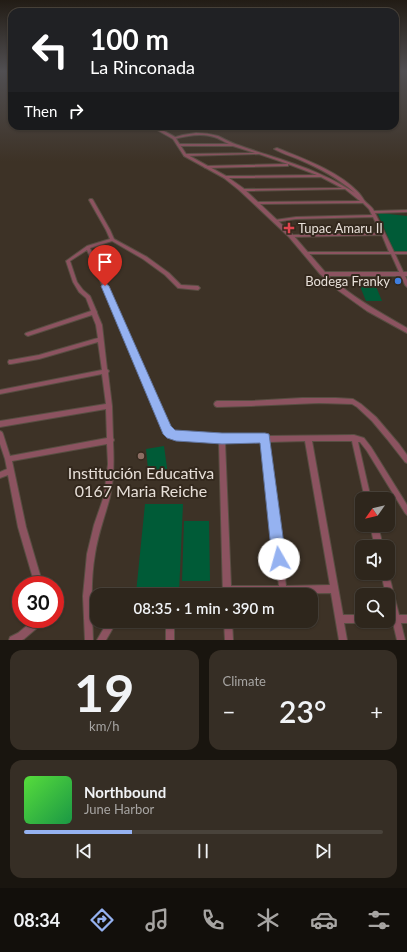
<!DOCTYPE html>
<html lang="en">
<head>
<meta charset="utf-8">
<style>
  :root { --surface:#2e261c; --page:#362e25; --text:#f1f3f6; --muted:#a7a5a3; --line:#49433b; --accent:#95b2f1 }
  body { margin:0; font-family:Lato,sans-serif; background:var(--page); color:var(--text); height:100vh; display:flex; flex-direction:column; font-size:15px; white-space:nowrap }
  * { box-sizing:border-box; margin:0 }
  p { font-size:13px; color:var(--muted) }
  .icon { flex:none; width:22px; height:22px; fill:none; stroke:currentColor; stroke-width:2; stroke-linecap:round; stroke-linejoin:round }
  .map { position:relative; height:640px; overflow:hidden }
  .panel { display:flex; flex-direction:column; gap:10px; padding:10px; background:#19150f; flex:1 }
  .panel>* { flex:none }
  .guide { position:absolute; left:8px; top:8px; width:391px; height:122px; border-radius:12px; box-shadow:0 1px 3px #0004,0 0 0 1px var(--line); background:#202124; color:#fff; overflow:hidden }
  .needle { width:26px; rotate:236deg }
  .fabs { position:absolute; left:355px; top:492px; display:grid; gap:8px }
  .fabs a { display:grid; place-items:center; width:40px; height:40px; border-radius:8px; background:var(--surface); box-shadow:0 1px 3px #0004,0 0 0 1px var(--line); font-size:20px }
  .speed { position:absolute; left:12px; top:576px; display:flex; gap:8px; font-size:20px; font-weight:700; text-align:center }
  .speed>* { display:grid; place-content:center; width:52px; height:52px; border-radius:50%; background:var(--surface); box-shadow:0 1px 3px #0004,0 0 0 1px var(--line); line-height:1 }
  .speed .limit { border:6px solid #d22; background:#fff; color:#111 }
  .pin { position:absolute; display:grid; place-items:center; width:34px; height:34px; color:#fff; margin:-41px -17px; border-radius:50% 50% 50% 0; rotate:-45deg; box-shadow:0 0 4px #0007 }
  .pin .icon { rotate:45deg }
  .me { position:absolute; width:44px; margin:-22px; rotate:353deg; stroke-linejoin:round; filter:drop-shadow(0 0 3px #0008) }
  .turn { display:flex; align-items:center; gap:14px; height:84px; padding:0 16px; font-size:18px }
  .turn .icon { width:52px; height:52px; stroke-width:2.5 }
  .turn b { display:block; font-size:28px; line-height:34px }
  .then { display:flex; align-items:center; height:38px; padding:0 16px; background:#0003; gap:8px; font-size:15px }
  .big { font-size:30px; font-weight:600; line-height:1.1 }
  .panel .card { flex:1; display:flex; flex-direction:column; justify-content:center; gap:6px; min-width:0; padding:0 14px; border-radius:12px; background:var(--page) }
  .panel .dial { align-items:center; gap:0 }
  .dial b { font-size:52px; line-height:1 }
  .song { display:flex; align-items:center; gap:12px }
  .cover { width:48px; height:48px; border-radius:6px; background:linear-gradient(135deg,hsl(110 70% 55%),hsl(140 70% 35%)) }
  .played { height:4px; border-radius:2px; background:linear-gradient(90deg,var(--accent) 30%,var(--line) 30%) }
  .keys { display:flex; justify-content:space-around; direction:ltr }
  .heat { display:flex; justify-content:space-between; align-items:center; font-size:22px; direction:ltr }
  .panel .tiles { flex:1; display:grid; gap:10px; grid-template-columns:1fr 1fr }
  .card:last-child { grid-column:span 2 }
  .trip { position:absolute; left:90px; top:588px; width:228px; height:40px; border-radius:12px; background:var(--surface); box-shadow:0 1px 3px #0004,0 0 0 1px var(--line); font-weight:600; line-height:40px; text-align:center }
  .tab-bar { display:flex; height:64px; justify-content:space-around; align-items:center; background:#120f0b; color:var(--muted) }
  .tab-bar .icon { width:28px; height:28px }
  .tab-bar .active { color:var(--accent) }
  .tab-bar b { font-size:18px; color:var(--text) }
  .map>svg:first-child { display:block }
  .green { fill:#005b37 }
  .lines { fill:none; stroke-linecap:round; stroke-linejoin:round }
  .minor-casing { stroke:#584e42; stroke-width:2 }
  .tertiary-casing { stroke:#584e42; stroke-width:2 }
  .minor { fill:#8c5360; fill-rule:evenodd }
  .tertiary { fill:#8c5360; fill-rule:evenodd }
  .route { fill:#95b2f1; stroke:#61749d }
  .health-dot { fill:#e0444e; stroke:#33281d; stroke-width:1.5 }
  .shop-dot { fill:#3f7fe0; stroke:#33281d; stroke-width:1.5 }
  .education-dot { fill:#8d6e63; stroke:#33281d; stroke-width:1.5 }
  .labels { text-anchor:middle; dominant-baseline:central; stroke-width:4; stroke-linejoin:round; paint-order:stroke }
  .poi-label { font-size:13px; fill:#e7dfd8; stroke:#33281d; text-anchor:start }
  .near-poi-label { font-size:16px; fill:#e7dfd8; stroke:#33281d }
</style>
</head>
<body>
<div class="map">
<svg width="407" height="640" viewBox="0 0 407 640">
  <rect width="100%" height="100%" fill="#3d3226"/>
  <path class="green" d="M 380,213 L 407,216 L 407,251 L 394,251 L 378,214 Z
    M 359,284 L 375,284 L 382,301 L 366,301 Z
    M 164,446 L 168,475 L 149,479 L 146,449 Z
    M 145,504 L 183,504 L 179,593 L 136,593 Z
    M 184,521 L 209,521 L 210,581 L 182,581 Z"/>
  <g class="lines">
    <defs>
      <path id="minor" d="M 196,133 C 204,133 211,134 218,136 C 225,139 231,143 238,145 C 280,160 317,168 355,193 C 338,178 319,168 298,159 C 290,156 281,153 274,149 L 277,148 C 304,159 338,171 358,192 C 360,194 362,197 364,200 C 367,204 372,206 374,211 L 407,210 L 407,212 L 375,213 L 394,252 L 407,252 L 407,254 L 395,254 L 407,280 L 407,287 L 405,285 L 391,254 L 306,254 L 304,253 L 306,252 L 389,252 L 382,235 L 291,237 L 289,236 L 291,235 L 381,233 L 373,217 L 296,219 L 275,222 L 273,221 L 275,220 L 296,217 L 372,215 L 369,209 L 363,203 L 256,204 L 254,203 L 256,202 L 360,201 L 345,189 L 241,191 L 240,190 L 242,189 L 342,188 L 321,177 L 224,178 L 224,176 L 225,176 L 317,175 L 288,164 L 259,154 L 184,156 L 184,154 L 185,154 L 255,153 L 233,146 L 179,146 L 177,145 L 179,144 L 229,144 C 224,142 219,138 214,137 C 201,133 187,136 174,139 L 172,138 L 183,135 Z
        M 287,164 L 288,164 L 288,166 L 206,168 L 204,167 L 206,166 Z
        M 90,199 L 92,199 L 93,200 L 110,230 L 114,239 L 147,257 L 169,273 L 181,285 L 198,286 L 200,288 L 198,290 L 178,288 L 165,275 L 143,259 L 112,241 L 90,248 L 169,428 L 173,432 L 176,433 L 222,436 L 263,436 L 265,435 L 267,436 L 354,435 L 364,438 L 371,447 L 407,505 L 407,515 L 405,513 L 367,451 L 360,442 L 358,442 L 371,499 L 365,499 L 352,441 L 312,441 L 343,615 L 362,615 L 362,621 L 365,621 L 362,623 L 344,623 L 347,640 L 339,640 L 331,593 L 231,594 L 231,595 L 223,595 L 219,442 L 176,439 L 169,436 L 165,432 L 87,250 L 70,261 L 77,282 L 83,290 L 90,296 L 96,310 L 97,312 L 97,313 L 102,325 L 107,369 L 109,371 L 108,373 L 112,406 L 113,438 L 114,440 L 113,442 C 114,460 114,479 110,497 C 105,516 98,534 95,554 C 90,582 92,611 93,640 L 85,640 L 83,596 L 87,554 L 94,525 L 104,496 L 108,464 L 107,444 L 12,461 L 26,527 L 43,585 L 35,585 L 18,527 L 8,475 L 0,478 L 0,472 L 7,469 L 5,459 L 0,444 L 0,431 L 2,432 L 3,434 L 10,456 L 107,438 L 106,409 L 0,427 L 0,421 L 106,404 L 102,374 L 0,394 L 0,390 L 102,370 L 98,342 L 39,359 L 11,364 L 9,364 L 8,362 L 9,360 L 11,360 L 39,355 L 98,338 L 96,325 L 92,315 L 28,336 L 26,335 L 25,334 L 26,333 L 91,311 L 86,298 L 79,292 L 73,282 L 66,261 L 87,246 L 110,239 L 106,230 L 89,200 ZM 305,441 L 330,585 L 286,586 L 269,442 ZM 225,442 L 262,442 L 279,586 L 231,586 Z
        M 302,398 L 336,398 L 353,399 L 361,404 L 376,417 L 399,444 L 407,455 L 407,463 L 405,462 L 387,439 L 372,421 L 357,407 L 352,404 L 319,403 L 251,406 L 217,407 L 215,406 L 214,404 L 215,402 L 217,401 L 251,401 Z
        M 370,525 L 378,525 L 383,547 L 375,547 Z
        M 388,571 L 399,615 L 407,615 L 407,623 L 401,623 L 405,640 L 397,640 L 393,623 L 388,623 L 385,621 L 388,621 L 388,615 L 391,615 L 388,602 L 388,595 L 386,595 L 381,573 L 388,573 Z
        M 35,619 L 45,619 L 44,622 L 24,639 L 22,640 L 9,640 L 10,637 L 18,633 Z
        M 108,621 L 117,621 L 106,640 L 97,640 Z
        M 166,621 L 174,621 L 174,640 L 166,640 Z
        M 224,621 L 232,621 L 233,640 L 225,640 Z"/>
      <path id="tertiary" d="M 150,126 L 155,126 L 175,137 L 186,154 L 226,176 L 243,188 L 293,235 L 325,272 L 407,272 L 407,276 L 329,276 C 352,297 379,312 407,328 L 407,333 L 367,311 L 339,291 L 320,274 L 289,237 L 239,190 L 224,178 L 184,156 L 173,139 Z"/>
    </defs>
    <use href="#minor" class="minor-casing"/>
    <use href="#tertiary" class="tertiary-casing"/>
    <use href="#minor" class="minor"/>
    <use href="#tertiary" class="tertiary"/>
  </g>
  <linearGradient id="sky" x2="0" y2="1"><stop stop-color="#221c15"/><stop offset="0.44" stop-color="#514f52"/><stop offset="1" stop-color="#514f52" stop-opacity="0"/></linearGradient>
  <rect width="407" height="162" fill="url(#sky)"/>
  <path class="route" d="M 105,283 L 109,286 L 159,399 L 171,426 L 175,430 L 222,433 L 265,433 L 269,434 L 286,559 L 284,564 L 279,566 L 274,564 L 272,559 L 260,443 L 222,444 L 176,441 L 167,438 L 163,434 L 101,286 Z"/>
  <path class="health-dot" d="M287 222h4v4h4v4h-4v4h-4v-4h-4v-4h4z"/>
  <circle class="shop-dot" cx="398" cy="281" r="4"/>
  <circle class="education-dot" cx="141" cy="456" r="4"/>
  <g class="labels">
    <g class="poi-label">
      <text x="298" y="228">Tupac Amaru II</text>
      <text x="390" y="281" text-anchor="end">Bodega Franky</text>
    </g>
    <g class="near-poi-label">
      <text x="141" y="472">Institución Educativa<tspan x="141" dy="18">0167 Maria Reiche</tspan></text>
    </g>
  </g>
</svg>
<div class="fabs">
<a><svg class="needle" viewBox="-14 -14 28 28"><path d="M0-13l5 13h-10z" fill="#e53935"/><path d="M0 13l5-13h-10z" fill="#a7a5a3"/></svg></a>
<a><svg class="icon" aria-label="sound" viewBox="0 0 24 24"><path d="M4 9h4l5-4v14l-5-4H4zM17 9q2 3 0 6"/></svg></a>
<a><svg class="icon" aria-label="search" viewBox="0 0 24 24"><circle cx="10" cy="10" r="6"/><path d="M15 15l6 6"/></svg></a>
</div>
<div class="speed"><div class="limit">30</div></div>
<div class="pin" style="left:105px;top:286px;background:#d93025"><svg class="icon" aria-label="arrive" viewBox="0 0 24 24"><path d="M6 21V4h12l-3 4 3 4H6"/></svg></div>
<svg class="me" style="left:279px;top:559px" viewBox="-20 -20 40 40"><circle r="19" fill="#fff"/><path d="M0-13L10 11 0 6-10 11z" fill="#95b2f1"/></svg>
<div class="trip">08:35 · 1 min · 390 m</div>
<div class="guide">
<div class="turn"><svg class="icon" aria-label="left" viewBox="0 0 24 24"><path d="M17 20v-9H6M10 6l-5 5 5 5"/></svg><div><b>100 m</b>La Rinconada</div></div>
<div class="then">Then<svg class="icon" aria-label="right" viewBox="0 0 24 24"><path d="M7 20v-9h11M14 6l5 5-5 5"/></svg></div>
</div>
</div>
<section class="panel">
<div class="tiles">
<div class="card dial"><b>19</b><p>km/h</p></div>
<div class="card"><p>Climate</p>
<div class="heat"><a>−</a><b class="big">23°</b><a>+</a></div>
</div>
<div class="card">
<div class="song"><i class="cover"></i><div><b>Northbound</b><p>June Harbor</p></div></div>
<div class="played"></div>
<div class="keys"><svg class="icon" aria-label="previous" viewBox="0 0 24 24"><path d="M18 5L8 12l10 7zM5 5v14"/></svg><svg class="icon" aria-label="pause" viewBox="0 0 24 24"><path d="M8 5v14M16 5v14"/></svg><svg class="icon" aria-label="next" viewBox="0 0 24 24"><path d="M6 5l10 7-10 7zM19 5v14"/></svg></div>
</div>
</div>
</section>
<nav class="tab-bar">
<b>08:34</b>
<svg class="icon active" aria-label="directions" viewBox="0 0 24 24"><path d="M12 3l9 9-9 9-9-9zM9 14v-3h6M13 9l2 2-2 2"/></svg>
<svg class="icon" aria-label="music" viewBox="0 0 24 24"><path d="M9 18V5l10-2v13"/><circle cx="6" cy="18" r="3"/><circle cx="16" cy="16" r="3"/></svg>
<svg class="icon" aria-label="phone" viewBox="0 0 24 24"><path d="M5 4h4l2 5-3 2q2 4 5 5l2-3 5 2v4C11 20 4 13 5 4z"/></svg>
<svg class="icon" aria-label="climate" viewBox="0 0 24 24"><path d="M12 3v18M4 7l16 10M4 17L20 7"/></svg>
<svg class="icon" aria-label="car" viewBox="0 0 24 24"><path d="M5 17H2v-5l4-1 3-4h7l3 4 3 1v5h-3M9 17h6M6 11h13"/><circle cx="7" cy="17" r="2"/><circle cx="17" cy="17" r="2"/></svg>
<svg class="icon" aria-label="filters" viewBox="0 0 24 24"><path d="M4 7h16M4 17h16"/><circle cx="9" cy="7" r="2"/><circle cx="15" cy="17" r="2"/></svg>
</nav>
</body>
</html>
